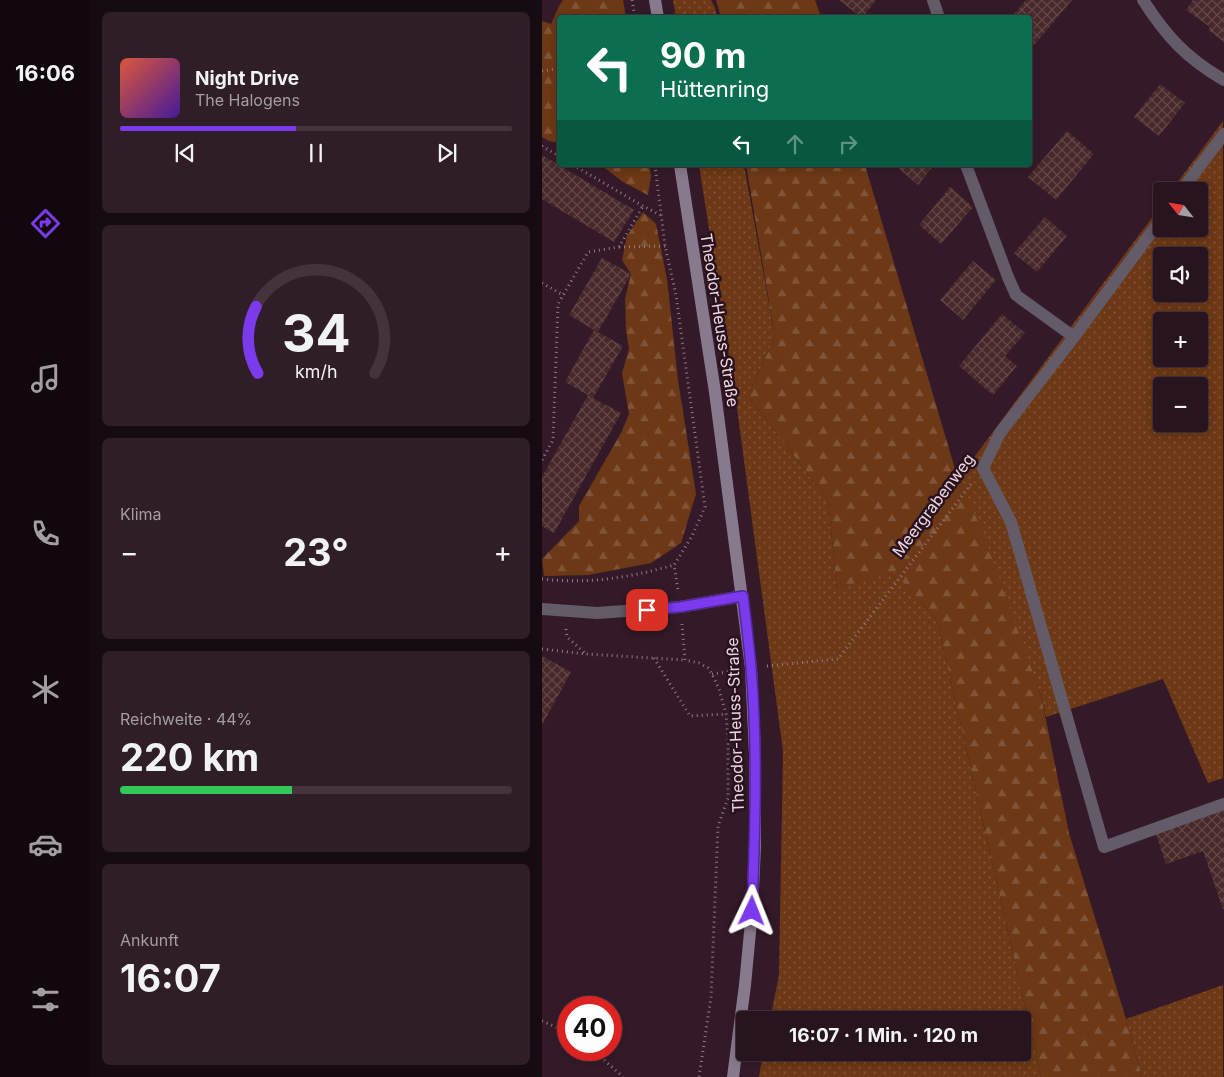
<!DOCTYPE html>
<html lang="de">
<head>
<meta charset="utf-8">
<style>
  :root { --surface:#27141e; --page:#2f1d27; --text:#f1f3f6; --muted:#a49ea4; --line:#43333c; --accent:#7c3aed }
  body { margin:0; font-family:Inter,sans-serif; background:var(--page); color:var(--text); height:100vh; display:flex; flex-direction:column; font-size:19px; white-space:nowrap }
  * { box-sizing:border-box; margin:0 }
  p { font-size:16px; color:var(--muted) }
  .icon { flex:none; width:28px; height:28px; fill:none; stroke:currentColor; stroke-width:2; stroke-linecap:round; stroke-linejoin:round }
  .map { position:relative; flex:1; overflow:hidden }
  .drawer { display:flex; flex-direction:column; gap:12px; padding:12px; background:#150b10; width:452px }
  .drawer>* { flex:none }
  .hud { position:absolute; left:15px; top:15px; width:475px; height:152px; border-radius:5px; box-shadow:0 2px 8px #0003,0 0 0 1px var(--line); background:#0b6e4f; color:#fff; overflow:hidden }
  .needle { width:32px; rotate:300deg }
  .fabs { position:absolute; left:611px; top:182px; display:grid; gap:10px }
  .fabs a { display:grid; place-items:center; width:55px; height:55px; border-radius:5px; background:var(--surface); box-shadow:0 2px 8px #0003,0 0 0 1px var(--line); font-size:25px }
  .speed { position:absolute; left:15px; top:996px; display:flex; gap:10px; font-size:25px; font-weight:700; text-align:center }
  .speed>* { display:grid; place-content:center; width:65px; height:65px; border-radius:50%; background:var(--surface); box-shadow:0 2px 8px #0003,0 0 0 1px var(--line); line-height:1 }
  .speed .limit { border:8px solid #d22; background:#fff; color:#111 }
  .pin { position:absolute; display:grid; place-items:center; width:42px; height:42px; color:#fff; margin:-21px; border-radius:10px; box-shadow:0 2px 8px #0006 }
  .me { position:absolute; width:55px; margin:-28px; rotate:2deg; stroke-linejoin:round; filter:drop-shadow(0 0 4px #0008) }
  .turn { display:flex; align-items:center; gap:18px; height:105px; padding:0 20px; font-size:22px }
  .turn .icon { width:65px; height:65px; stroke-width:2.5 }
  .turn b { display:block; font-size:35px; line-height:42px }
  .lanes { display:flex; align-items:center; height:48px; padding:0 20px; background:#0003; justify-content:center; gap:25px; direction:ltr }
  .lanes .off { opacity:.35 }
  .big { font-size:38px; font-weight:700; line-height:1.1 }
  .drawer .card { flex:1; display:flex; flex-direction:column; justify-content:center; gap:8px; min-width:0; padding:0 18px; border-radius:8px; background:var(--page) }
  .drawer .dial { align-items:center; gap:0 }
  .dial svg { height:130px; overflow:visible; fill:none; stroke:var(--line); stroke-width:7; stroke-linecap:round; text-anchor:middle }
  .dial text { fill:var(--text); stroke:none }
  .song { display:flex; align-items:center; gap:15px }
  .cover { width:60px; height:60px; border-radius:8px; background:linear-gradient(135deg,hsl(10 70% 55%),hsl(260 70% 35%)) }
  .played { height:5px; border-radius:2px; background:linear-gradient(90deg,var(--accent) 45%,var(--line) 45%) }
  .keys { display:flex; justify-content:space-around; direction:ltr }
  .heat { display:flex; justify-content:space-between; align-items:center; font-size:28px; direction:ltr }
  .charge { height:8px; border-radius:4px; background:linear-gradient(90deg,#34c759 44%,var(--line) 0) }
  .trip { position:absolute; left:194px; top:1011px; width:295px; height:50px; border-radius:5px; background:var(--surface); box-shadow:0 2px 8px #0003,0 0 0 1px var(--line); font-weight:700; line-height:50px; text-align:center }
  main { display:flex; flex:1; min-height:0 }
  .dock { display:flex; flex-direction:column; width:90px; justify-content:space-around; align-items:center; background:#10080c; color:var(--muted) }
  .dock .icon { width:35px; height:35px }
  .dock .active { color:var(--accent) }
  .dock b { font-size:22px; color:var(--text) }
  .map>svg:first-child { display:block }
  .grass { fill:url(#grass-dots); fill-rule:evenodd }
  .forest { fill:url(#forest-firs) }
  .building { fill:url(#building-cross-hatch) }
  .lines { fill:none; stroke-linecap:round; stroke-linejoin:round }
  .path { stroke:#907a86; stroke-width:3; stroke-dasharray:1 4; stroke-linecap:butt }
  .lane { stroke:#635b67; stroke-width:12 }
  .street { stroke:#635b67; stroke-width:12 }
  .secondary { stroke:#877a8d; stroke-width:12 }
  .route-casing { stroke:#51269a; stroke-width:12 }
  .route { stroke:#7c3aed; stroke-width:9 }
  .labels { text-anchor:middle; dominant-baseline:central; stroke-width:5; stroke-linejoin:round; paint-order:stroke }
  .street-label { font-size:16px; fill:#ecdae3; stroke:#29111e }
</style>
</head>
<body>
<main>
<nav class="dock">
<b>16:06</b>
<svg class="icon active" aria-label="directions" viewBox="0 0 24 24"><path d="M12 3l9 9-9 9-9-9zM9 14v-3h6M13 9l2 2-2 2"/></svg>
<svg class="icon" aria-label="music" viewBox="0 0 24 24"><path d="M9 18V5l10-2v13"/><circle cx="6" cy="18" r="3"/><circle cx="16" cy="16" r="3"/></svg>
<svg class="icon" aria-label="phone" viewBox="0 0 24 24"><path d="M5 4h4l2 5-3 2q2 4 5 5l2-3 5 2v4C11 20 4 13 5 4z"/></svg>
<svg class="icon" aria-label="climate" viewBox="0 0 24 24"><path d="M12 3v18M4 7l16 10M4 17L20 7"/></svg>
<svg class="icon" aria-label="car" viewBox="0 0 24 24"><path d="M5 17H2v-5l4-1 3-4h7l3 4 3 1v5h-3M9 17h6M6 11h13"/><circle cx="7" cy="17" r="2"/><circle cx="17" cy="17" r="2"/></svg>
<svg class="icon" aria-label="filters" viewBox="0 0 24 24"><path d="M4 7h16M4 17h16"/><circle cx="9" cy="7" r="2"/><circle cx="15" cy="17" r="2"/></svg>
</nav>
<section class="drawer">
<div class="card">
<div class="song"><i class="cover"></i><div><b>Night Drive</b><p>The Halogens</p></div></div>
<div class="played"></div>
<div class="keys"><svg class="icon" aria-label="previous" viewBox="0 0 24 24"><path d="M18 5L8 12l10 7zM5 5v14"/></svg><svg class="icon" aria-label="pause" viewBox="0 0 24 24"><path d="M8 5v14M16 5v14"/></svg><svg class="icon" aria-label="next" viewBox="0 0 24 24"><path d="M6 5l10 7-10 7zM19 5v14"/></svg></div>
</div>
<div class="card dial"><svg viewBox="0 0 100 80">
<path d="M14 69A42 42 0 1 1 86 69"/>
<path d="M14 69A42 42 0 0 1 13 28" stroke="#7c3aed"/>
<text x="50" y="56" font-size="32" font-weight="700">34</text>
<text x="50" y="72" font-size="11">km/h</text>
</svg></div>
<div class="card"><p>Klima</p>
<div class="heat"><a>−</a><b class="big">23°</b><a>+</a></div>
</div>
<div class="card"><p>Reichweite · 44%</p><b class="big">220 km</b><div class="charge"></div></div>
<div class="card"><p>Ankunft</p><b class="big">16:07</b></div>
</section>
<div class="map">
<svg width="682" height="1077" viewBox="0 0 682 1077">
  <defs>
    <pattern id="grass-dots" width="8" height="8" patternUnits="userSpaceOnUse" patternTransform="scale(1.25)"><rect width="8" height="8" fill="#6c3815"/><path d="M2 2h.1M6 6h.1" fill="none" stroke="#815437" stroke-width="1.8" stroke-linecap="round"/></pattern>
    <pattern id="forest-firs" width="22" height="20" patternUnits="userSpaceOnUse" patternTransform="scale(1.25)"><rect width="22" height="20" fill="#6c3815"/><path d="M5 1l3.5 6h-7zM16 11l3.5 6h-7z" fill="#815437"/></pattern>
    <pattern id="building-cross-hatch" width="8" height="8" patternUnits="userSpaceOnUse" patternTransform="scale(1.25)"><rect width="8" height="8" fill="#482929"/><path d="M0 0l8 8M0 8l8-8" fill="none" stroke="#634748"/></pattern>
  </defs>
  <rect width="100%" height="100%" fill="#341a28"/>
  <path class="grass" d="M 131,0 L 169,0 L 173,8 L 175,17 L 134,17 Z
    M 681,121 L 681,778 L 666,783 L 621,679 L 504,717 L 499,696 L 416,479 L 620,204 L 620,229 L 658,229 L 658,191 L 629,191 ZM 620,256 L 658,256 L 658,294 L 620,294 ZM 620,321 L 658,321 L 658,359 L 620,359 ZM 620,386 L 658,386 L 658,424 L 620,424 Z
    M 157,165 L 202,165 L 233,337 L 206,396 L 286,500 L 295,589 L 351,570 L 395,620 L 499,1077 L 217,1077 L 221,1053 L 480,1052 L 480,1020 L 228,1020 L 237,975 L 241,751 L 194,401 Z
    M 681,985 L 681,1077 L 600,1077 L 584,1019 Z"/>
  <path class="forest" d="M 21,0 L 81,0 L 84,17 L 18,18 L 17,143 L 7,141 L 0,137 L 0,21 L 9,24 L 17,6 Z
    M 174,0 L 273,0 L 279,17 L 179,17 Z
    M 59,165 L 107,165 L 109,176 L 106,195 L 81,182 Z
    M 204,165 L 323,165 L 416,479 L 442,534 L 499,696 L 527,833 L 584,1019 L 600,1077 L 499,1077 L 395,620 L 351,571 L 295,589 L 286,500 L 206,396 L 233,337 Z
    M 101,212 L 114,224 L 125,279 L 136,380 L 154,494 L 139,543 L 109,563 L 46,575 L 2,576 L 0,559 L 37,521 L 37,506 L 79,433 L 87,414 L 80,373 L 87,349 L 84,330 L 83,299 L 89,274 L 80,260 L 85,236 Z"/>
  <path class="building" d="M 297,0 L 334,0 L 320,18 Z
    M 484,0 L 530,0 L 488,50 L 488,18 L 469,18 Z
    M 651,0 L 682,0 L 682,42 L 666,30 L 668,27 L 644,10 Z
    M 618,84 L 643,103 L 617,136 L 592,117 Z
    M 525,131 L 552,154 L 514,200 L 486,177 Z
    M 0,155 L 92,210 L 72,242 L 0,199 Z
    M 353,165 L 392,165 L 376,185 Z
    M 408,187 L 431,207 L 399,244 L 377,225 Z
    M 503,217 L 525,236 L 495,272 L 472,253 Z
    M 60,258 L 89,274 L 56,332 L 81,346 L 51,398 L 79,413 L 12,533 L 0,526 L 0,477 L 46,395 L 23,382 L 52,330 L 27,315 Z
    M 431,261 L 454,280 L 421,320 L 398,300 Z
    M 460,314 L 483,333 L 463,356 L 475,366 L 451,395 L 417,366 Z
    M 0,656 L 29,672 L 0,725 Z
    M 682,810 L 682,909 L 681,909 L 661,851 L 624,864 L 614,834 Z"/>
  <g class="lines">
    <path class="path" d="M 90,0 L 93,18
      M 0,71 L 18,68
      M 0,146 L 18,157
      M 31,165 L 101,206 L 120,216
      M 113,165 L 123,246 L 134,295 L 163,507 L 150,536 L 132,565 L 136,590
      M 77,247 L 123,246
      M 0,283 L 21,295
      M 0,460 L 11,440 L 16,304 L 46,252 L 77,247 L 101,206
      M 0,579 C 48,584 86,578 132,565
      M 140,624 L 143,660 L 157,663 L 166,668 L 170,674 L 177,689 L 184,714 L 186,740 L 186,798 L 176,826 L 169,997 L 157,1077
      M 24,629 L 25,637 L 44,654
      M 0,649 L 44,654 L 143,660
      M 112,658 L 148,716 L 184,714
      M 225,666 L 296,659 L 429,484
      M 170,674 L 192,671
      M 0,1021 L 26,1032
      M 51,1050 L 81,1077"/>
    <path class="lane" d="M 424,165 L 466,277 L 474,295 L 532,337
      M 639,191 L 682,134
      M 620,218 L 532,337 L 458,433 L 441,468 L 469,522 L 562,847 L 682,804"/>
    <path class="street" d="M 391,0 L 397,18
      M 601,0 C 624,36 644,58 682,80
      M 0,609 L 55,613 L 138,607 L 201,596"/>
    <path class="secondary" d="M 113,0 L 116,18
      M 138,165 L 173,392 L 209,668 L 213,754 L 213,846 L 210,911 L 203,985 L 191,1077"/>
  </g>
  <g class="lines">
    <defs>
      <path id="route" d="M 105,610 L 138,607 L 201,596 C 204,620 207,644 209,668 C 216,748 213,830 210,911"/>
    </defs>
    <use href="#route" class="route-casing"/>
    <use href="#route" class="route"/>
  </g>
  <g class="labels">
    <g class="street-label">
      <text transform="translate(178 320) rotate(81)">Theodor-Heuss-Straße</text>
      <text transform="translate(391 505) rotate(-53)">Meergrabenweg</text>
      <text transform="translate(193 725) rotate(-92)">Theodor-Heuss-Straße</text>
    </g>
  </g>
</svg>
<div class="fabs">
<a><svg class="needle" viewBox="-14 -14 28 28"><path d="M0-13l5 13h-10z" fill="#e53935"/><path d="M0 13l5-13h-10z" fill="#a49ea4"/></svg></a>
<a><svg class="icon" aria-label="sound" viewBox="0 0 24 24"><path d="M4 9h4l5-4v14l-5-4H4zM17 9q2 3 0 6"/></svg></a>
<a>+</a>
<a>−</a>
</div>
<div class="speed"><div class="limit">40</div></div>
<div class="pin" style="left:105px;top:610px;background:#d93025"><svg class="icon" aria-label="arrive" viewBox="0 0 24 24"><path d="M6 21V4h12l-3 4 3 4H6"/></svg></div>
<svg class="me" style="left:210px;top:911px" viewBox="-20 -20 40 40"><path d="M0-17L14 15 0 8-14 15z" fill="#7c3aed" stroke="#fff" stroke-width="4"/></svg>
<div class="trip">16:07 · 1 Min. · 120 m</div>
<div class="hud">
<div class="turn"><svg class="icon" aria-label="left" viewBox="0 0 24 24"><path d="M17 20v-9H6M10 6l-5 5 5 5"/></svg><div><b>90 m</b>Hüttenring</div></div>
<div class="lanes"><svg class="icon" aria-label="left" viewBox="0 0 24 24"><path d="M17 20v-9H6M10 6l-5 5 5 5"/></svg><svg class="icon off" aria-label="ahead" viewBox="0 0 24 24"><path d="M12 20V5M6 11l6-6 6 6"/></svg><svg class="icon off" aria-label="right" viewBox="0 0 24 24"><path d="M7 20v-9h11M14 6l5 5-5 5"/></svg></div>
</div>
</div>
</main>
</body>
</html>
